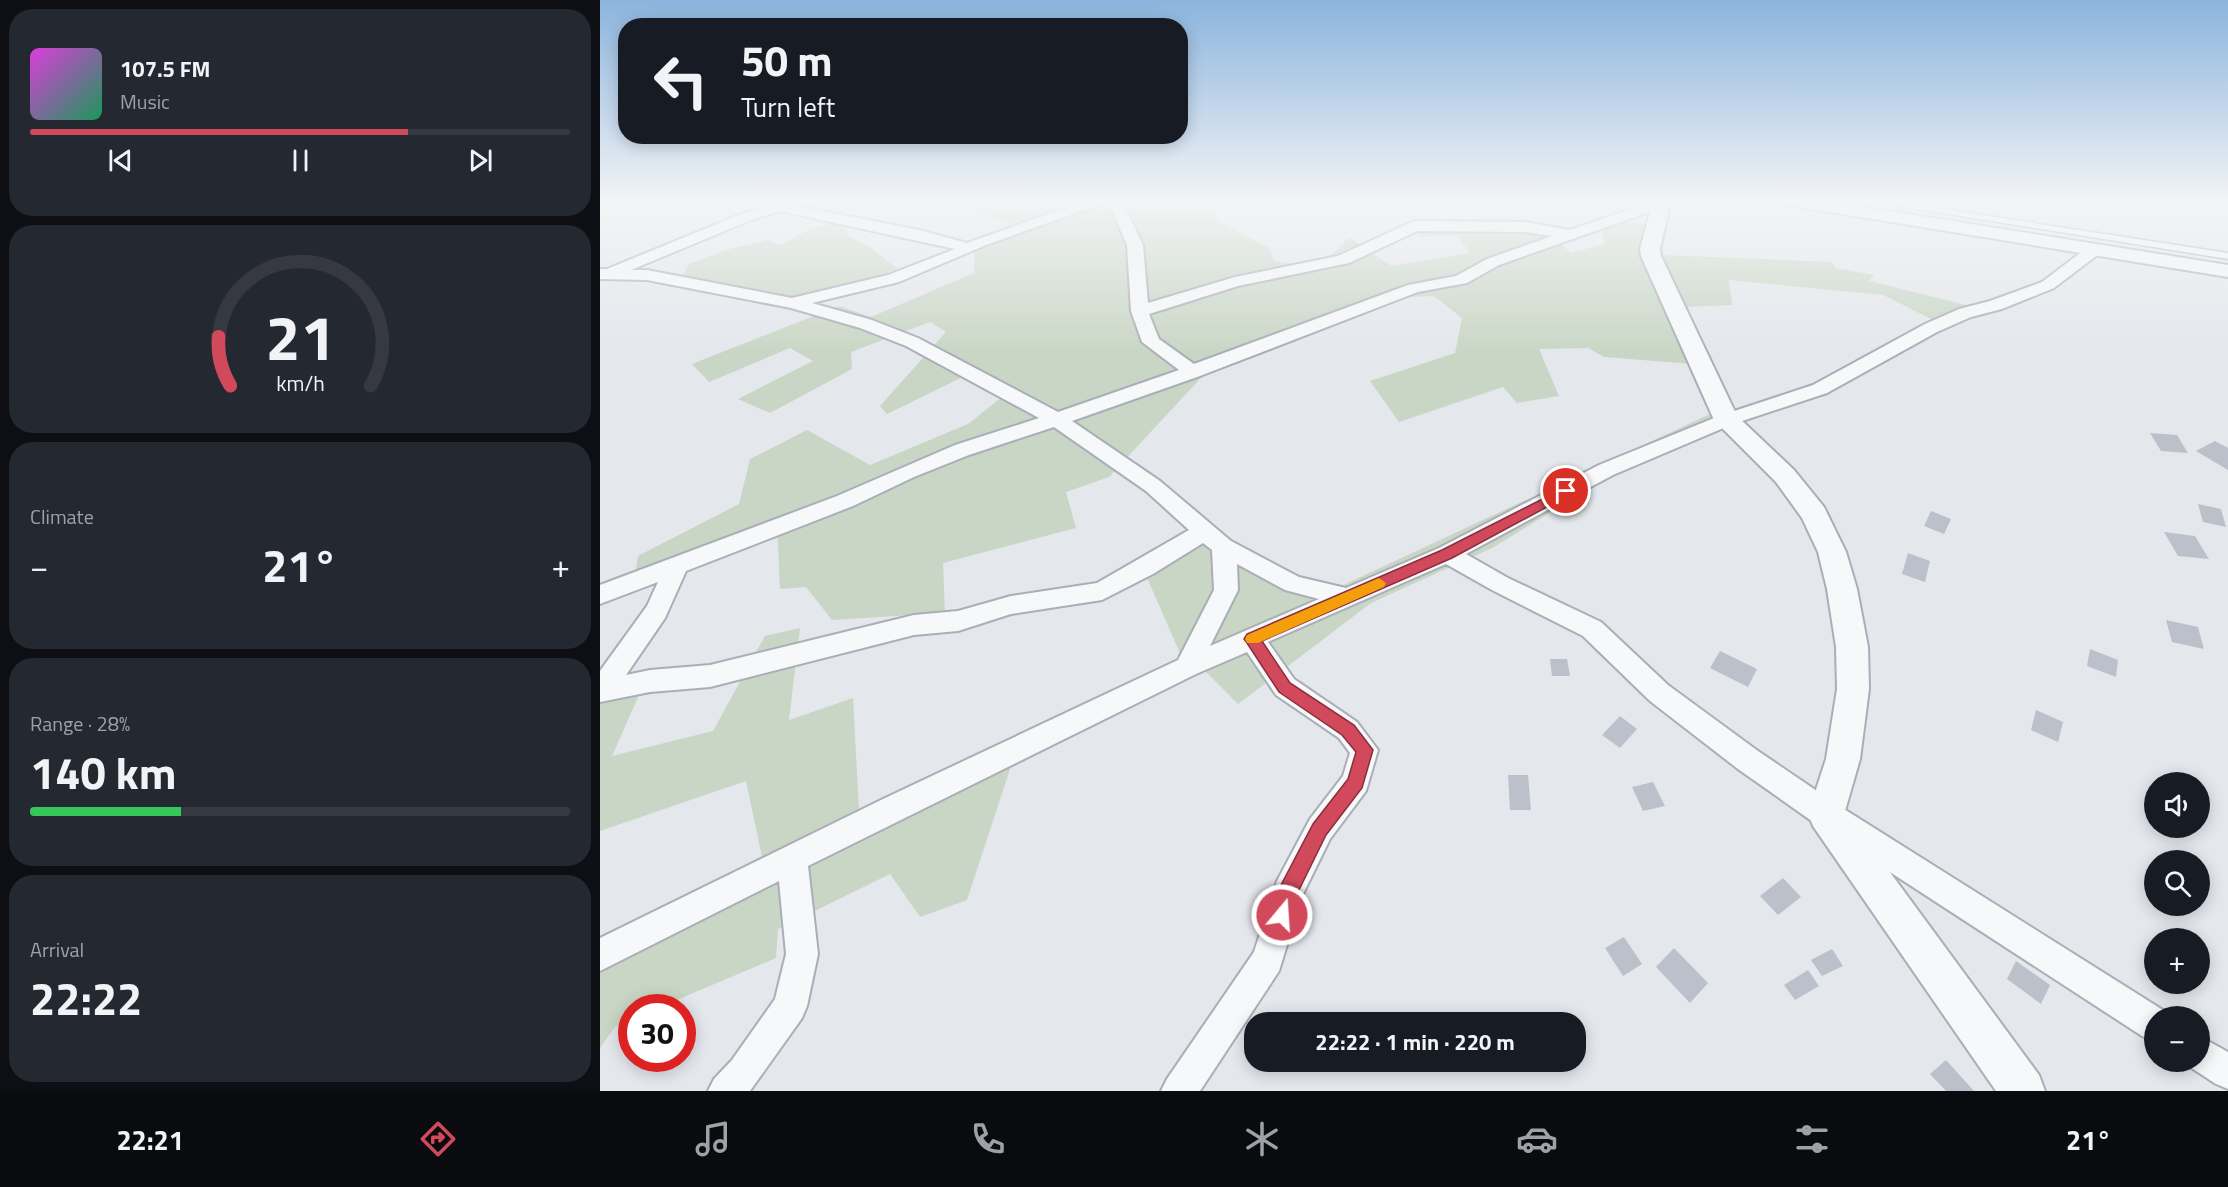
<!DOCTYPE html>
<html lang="en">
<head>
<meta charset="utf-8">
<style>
  :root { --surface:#171b24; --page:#242831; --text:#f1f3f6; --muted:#9ea1a6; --line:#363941; --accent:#d1495b }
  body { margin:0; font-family:"Titillium Web",sans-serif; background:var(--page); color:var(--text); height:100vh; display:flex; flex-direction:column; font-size:22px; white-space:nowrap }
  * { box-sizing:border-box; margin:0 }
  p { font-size:20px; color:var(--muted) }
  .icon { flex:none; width:33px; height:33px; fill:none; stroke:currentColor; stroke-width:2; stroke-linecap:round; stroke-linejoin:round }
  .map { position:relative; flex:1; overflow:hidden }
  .sheet { display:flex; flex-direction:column; gap:9px; padding:9px; background:#0d0f14; width:600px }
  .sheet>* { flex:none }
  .banner { position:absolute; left:18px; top:18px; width:570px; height:126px; border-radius:24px; box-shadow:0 3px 15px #0003; background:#171b24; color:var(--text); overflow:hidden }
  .tools { position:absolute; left:1544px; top:772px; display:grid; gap:12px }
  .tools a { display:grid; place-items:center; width:66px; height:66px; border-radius:50%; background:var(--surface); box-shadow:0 3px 15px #0003; font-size:30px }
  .speed { position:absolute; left:18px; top:994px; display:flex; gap:12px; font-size:30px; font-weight:700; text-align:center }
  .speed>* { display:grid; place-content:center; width:78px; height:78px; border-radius:50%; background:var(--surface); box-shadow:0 3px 15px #0003; line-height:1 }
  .speed .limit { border:9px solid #d22; background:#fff; color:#111 }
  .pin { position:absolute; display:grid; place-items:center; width:51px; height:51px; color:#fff; margin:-26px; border:3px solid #fff; border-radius:50%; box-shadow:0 2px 6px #0007 }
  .me { position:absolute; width:66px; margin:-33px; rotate:18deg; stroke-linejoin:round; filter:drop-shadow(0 0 4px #0008) }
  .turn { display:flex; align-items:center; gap:21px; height:126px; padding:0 24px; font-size:27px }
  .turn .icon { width:78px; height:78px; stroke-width:2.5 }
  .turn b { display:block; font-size:42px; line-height:51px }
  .big { font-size:45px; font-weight:700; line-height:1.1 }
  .sheet .widget { flex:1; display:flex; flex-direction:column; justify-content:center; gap:9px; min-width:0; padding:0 21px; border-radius:24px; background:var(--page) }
  .sheet .dial { align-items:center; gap:0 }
  .dial svg { height:156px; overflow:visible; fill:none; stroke:var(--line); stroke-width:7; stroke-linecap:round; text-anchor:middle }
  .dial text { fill:var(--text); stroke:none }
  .song { display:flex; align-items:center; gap:18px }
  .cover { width:72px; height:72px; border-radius:9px; background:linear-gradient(135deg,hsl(300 70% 55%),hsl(150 70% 35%)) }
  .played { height:6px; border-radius:3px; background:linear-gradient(90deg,var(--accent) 70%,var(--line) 70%) }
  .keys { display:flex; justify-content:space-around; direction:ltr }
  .heat { display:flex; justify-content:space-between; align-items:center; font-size:33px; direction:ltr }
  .charge { height:9px; border-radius:4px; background:linear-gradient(90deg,#34c759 28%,var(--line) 0) }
  .trip { position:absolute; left:644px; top:1012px; width:342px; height:60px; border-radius:24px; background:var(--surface); box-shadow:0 3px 15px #0003; font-weight:700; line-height:60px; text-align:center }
  .tabs { display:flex; height:96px; justify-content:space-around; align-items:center; background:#090b0e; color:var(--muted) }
  .tabs .icon { width:42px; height:42px }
  .tabs .selected { color:var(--accent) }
  .tabs b { font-size:27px; color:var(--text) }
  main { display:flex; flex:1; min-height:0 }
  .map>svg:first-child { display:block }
  .green { fill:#c9d6c5 }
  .building { fill:#bbc0ca }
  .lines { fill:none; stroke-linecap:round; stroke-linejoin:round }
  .service-casing { stroke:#a9aeb7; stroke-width:3 }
  .minor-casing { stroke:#a9aeb7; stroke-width:4 }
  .tertiary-casing { stroke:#a9aeb7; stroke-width:4 }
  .service { fill:#f7f8fa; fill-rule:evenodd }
  .minor { fill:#f7f8fa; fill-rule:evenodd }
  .tertiary { fill:#f7f8fa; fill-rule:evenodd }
  .route { fill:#d1495b; stroke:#882f3b; stroke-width:1.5 }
  .slow { fill:#f59e0b }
</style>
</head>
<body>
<main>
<section class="sheet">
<div class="widget">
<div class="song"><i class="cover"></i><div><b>107.5 FM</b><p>Music</p></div></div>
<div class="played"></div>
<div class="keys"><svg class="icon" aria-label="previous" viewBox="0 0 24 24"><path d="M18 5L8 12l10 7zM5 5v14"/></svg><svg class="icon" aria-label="pause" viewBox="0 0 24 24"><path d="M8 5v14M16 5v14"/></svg><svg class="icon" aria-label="next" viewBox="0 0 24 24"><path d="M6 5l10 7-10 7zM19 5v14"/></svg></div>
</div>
<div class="widget dial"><svg viewBox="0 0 100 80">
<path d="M14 69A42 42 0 1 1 86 69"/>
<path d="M14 69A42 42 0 0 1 8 44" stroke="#d1495b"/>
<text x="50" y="56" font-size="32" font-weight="700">21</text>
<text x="50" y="72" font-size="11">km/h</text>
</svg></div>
<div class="widget"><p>Climate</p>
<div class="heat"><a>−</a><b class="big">21°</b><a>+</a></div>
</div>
<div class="widget"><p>Range · 28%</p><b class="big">140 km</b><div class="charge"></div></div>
<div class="widget"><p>Arrival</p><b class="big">22:22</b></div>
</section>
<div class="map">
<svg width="1628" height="1091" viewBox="0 0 1628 1091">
  <rect width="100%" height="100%" fill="#e4e7ec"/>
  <path class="green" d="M 351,201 L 464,201 L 475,203 L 479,201 C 513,201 601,193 621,223 L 670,248 L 674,261 L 718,269 L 749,237 L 791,266 L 870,253 L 857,235 L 818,237 L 826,219 L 861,219 L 881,234 L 947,233 L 971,253 L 1004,244 L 1002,217 L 1050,225 L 1060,201 L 1075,201 L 1056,243 L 1063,255 L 1232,262 L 1235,268 L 1274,275 L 1269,281 L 1366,305 L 1333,320 L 1283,295 L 1129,280 L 1132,305 L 1084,307 L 1141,422 L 1005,479 L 892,548 L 771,603 L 638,704 L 603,669 L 413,760 L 367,900 L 320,917 L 290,874 L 178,929 L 176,958 L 58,1008 L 32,1008 L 31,1019 L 15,1027 L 0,1048 L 0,939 L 162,857 L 146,781 L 0,831 L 0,702 L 39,695 L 12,756 L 113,731 L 165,636 L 200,628 L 189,720 L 253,698 L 259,810 L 583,660 L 544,571 L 617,527 L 662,564 L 737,588 L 1110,414 L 1107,386 L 1093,364 L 1004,357 L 988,348 L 939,349 L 959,396 L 917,403 L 903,387 L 799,422 L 770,381 L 855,353 L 862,318 L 834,296 L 771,299 L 611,367 L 509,477 L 466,492 L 476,528 L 343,563 L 345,613 L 232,620 L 206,587 L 180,589 L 177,522 L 35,575 L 38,556 L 139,504 L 150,459 L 207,430 L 270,465 L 368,424 L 412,389 L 377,370 L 287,414 L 280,406 L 346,332 L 330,322 L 251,352 L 252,369 L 170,413 L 138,399 L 213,361 L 190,348 L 109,382 L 92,364 L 239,306 L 271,317 L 374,273 L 374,241 L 411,224 Z
    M 234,223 L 244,228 L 248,236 L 271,248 L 298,269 L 255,284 L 208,296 L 185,297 L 83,275 L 89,264 L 126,250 L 168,240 L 180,245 L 214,228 Z"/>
  <path class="building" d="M 1550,433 L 1577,435 L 1588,453 L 1561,451 Z
    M 1615,441 L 1628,448 L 1628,470 L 1596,451 Z
    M 1598,504 L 1621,509 L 1626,527 L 1603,522 Z
    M 1331,511 L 1351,519 L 1344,534 L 1324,526 Z
    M 1564,532 L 1595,536 L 1609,559 L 1578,556 Z
    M 1308,553 L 1330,561 L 1325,582 L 1302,574 Z
    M 1566,620 L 1598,627 L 1604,649 L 1572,642 Z
    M 1490,649 L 1518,660 L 1516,677 L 1487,666 Z
    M 1120,651 L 1157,669 L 1148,687 L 1110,668 Z
    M 950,659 L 967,659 L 970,676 L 952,676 Z
    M 1436,710 L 1463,722 L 1458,742 L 1431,730 Z
    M 1020,716 L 1037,729 L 1020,748 L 1002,735 Z
    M 908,775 L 928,775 L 931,810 L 910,810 Z
    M 1053,782 L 1065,806 L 1043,811 L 1032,787 Z
    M 1183,878 L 1201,897 L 1178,915 L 1160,896 Z
    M 1024,937 L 1042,964 L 1023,976 L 1005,948 Z
    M 1074,948 L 1108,983 L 1090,1003 L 1056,967 Z
    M 1232,949 L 1243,966 L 1222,976 L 1211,960 Z
    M 1416,961 L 1450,985 L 1441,1004 L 1407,979 Z
    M 1208,970 L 1219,986 L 1195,1000 L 1184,985 Z
    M 1346,1060 L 1374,1091 L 1346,1091 L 1330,1074 Z"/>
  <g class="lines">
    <defs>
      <path id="service" d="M 1275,201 L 1292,201 L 1628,253 L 1628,259 L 1279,203 Z"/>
      <path id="minor" d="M 183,201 L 204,201 L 197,206 L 319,230 L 367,243 L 484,201 L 503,201 L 501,204 L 386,245 L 299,282 L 212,303 L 272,320 L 318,338 L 458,412 L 579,370 L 542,342 L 531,311 L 527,245 L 508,201 L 522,201 L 543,245 L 548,303 L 635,277 L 738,256 L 814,221 L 925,222 L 970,230 L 1054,201 L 1067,201 L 1066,206 L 899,265 L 867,283 L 818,292 L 600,376 L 472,421 L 560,481 L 631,541 L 699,577 L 746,588 L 839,548 L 999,465 L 1119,416 L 1213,385 L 1325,324 L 1359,309 L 1390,301 L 1442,282 L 1488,247 L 1500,247 L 1502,250 L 1500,253 L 1454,288 L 1402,309 L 1371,317 L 1337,332 L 1227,393 L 1133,424 L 1013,475 L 866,554 L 908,578 L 1001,622 L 1068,685 L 1158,751 L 1236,804 L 1566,1012 L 1568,1017 L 1554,1017 L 1554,1041 L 1542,1036 L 1216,824 L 1138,769 L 1050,701 L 983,636 L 892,590 L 846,564 L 668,642 L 694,679 L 757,722 L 778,750 L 766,791 L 730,839 L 702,896 L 679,971 L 600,1091 L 561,1091 L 567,1079 L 654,952 L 677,881 L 710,819 L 743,776 L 750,753 L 739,738 L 676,695 L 647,652 L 596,674 L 208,866 L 218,954 L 207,1006 L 202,1018 L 150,1091 L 108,1091 L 114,1079 L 132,1060 L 175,999 L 186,954 L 179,881 L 0,971 L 0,938 L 283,799 L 578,660 L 614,590 L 612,550 L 603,543 L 553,574 L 502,600 L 411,614 L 358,631 L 314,635 L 110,687 L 50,692 L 0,702 L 0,671 L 47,606 L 58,582 L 0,604 L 0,585 L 237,496 L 355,445 L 439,418 L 306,346 L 260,328 L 191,308 L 47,280 L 0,279 L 0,269 L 7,269 L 141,214 ZM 180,211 L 355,249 L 288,275 L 192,298 L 47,270 L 31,270 L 151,220 ZM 817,231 L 925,232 L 952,236 L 887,259 L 856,276 L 808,285 L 594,364 L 559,339 L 549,314 L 638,286 L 749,263 ZM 454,427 L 546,491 L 589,530 L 497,583 L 411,596 L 358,611 L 314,615 L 110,665 L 50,670 L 26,675 L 65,618 L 86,571 L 253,506 L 314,477 L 369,455 ZM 637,564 L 685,590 L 719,599 L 610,646 L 638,590 Z
        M 1599,1036 L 1628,1052 L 1628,1089 L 1616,1084 L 1587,1065 L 1586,1062 L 1599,1062 Z"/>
      <path id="tertiary" d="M 1053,201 L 1071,201 L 1060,249 L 1061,256 L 1137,416 L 1194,470 L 1224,507 L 1246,552 L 1257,589 L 1268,647 L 1269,689 L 1260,759 L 1245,811 L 1439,1075 L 1445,1091 L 1396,1091 L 1213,826 L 1208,814 L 1226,759 L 1237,689 L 1236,647 L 1227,589 L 1218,552 L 1202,518 L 1176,482 L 1114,420 L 1041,256 L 1040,249 Z
        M 1184,201 L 1226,201 L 1628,265 L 1628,277 L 1193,206 L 1187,205 Z"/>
    </defs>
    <use href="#service" class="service-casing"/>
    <use href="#minor" class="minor-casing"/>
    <use href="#tertiary" class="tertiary-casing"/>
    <use href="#service" class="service"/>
    <use href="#minor" class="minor"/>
    <use href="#tertiary" class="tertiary"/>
  </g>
  <linearGradient id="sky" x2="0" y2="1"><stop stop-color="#8bb4dd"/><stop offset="0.57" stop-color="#f3f4f6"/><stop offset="1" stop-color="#f3f4f6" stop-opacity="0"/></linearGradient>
  <rect width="1628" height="353" fill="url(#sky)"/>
  <path class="route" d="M 966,487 L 971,488 L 973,491 L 971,494 L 852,558 L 662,641 L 690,683 L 754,725 L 773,750 L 762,788 L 726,835 L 697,894 L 688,921 L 682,924 L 675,921 L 672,915 L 681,885 L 713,824 L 748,779 L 756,752 L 742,735 L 679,692 L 647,643 L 644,639 L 647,634 L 842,550 Z"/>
  <path class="slow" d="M 779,578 L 786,583 L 784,587 L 658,643 L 647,643 L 645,639 L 647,635 Z"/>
</svg>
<div class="tools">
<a><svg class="icon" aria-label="sound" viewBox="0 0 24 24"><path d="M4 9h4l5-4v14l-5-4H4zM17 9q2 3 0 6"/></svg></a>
<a><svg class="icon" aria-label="search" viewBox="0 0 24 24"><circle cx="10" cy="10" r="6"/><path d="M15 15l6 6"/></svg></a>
<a>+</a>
<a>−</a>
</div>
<div class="speed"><div class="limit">30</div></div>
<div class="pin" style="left:966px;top:491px;background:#d93025"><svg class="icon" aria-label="arrive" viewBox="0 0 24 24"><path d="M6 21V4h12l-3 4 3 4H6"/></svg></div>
<svg class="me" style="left:682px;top:915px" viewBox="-20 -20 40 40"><circle r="17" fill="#d1495b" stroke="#fff" stroke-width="3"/><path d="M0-11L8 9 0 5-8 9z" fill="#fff"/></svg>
<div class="trip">22:22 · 1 min · 220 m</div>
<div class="banner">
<div class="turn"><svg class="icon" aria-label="left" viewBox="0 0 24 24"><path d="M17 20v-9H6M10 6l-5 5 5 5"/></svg><div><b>50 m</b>Turn left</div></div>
</div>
</div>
</main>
<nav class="tabs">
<b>22:21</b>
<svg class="icon selected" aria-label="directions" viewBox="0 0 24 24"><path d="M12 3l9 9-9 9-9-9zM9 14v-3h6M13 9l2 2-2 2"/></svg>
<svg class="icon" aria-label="music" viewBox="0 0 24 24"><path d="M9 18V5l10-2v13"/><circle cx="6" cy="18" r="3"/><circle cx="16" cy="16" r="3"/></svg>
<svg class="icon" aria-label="phone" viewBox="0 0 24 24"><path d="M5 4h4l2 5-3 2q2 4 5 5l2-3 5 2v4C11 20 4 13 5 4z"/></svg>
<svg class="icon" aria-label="climate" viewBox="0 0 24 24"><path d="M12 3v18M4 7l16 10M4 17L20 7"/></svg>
<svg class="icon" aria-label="car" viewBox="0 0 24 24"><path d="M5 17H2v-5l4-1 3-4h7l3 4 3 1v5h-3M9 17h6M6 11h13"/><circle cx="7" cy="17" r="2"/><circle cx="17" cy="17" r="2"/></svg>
<svg class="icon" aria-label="filters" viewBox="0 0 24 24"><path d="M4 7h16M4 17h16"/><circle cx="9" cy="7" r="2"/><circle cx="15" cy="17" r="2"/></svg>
<b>21°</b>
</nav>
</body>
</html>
